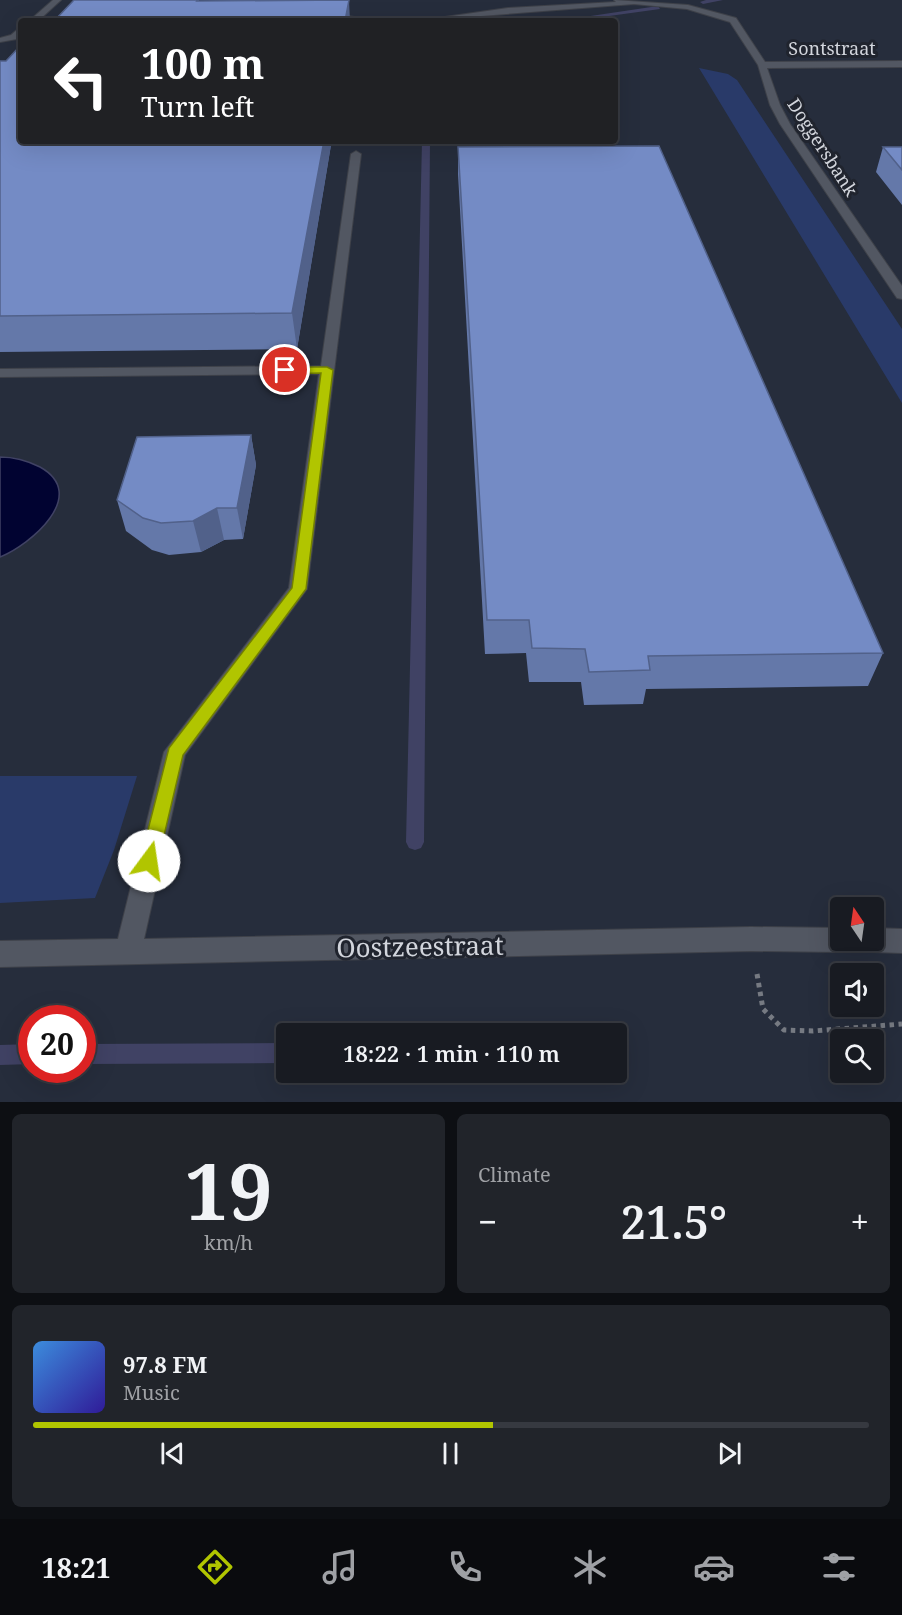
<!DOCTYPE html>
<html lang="en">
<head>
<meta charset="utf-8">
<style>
  :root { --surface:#181b22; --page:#21242a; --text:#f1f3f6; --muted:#9fa1a5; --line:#363940; --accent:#b1c500 }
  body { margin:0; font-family:"Noto Serif",serif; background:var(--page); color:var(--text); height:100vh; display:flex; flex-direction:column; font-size:22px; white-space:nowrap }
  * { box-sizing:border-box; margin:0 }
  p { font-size:20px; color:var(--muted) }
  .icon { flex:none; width:33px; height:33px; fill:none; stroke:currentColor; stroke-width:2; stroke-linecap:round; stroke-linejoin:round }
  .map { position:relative; height:1102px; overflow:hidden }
  .side { display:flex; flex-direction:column; gap:12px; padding:12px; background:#0d0f13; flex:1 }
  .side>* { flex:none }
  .banner { position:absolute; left:18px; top:18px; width:600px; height:126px; border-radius:6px; box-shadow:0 6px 24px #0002,0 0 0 2px var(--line); background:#202124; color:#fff; overflow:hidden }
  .needle { width:39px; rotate:347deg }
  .controls { position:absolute; left:830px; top:897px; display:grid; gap:12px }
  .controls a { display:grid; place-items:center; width:54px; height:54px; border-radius:6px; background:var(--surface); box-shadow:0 6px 24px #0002,0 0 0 2px var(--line); font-size:30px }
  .speed { position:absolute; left:18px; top:1005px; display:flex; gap:12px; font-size:30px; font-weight:700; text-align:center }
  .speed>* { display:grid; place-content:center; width:78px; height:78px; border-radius:50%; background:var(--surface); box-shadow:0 6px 24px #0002,0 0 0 2px var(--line); line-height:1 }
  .speed .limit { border:9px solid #d22; background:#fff; color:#111 }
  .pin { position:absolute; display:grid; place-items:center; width:51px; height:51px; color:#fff; margin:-26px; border:3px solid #fff; border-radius:50%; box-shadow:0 2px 6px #0007 }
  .me { position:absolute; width:66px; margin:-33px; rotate:14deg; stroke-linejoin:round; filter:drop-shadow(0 0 4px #0008) }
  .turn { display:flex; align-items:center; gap:21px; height:126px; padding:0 24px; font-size:27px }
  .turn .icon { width:78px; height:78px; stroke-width:2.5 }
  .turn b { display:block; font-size:42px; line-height:51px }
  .big { font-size:45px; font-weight:600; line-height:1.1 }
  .side .card { flex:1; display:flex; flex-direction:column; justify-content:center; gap:9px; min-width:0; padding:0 21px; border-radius:9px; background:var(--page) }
  .side .dial { align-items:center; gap:0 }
  .dial b { font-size:78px; line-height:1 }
  .song { display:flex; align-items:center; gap:18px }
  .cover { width:72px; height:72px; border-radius:9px; background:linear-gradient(135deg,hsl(210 70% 55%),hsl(250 70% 35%)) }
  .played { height:6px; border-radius:3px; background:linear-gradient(90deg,var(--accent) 55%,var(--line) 55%) }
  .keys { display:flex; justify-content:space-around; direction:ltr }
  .heat { display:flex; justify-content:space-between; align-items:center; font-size:33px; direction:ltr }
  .side .tiles { flex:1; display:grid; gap:12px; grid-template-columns:1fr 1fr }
  .card:last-child { grid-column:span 2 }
  .trip { position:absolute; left:276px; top:1023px; width:351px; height:60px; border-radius:6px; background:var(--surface); box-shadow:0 6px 24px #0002,0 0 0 2px var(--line); font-weight:600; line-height:60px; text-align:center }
  .dock { display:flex; height:96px; justify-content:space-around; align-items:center; background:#0a0b0e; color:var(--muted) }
  .dock .icon { width:42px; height:42px }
  .dock .on { color:var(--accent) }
  .dock b { font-size:27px; color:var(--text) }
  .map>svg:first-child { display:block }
  .built { fill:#262d3c; fill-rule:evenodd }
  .green { fill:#293a69 }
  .water { fill:#010331; stroke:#404264; stroke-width:1.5 }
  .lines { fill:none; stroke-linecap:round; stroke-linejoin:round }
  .stream { fill:#404264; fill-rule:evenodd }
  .minor-casing { stroke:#3e4149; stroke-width:2 }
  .path { stroke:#767a82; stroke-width:5; stroke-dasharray:4.5 4.5; stroke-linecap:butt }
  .minor { fill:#525762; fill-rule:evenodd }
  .wall { fill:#6478a9 }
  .shaded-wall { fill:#51618a }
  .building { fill:#748bc5; stroke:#51618a; stroke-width:1.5 }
  .route { fill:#b1c500; stroke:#738000; stroke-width:1.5 }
  .labels { text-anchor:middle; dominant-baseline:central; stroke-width:6; stroke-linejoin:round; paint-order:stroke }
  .far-street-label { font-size:18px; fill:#d2d5dc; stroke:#20242e }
  .near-street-label { font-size:26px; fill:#d2d5dc; stroke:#20242e }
</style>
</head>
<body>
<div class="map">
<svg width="902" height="1102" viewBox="0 0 902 1102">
  <rect width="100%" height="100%" fill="#20242e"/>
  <path class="built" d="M 0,0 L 902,0 L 902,1102 L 0,1102 ZM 21,21 L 615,21 L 615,141 L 21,141 ZM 840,908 L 873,908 L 873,940 L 840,940 ZM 840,974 L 873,974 L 873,1006 L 840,1006 ZM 32,1018 L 82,1018 L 82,1070 L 32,1070 ZM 286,1034 L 616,1034 L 616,1072 L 286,1072 ZM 840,1040 L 873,1040 L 873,1072 L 840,1072 Z"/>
  <path class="green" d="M 699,68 L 728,74 L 737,80 L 902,329 L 902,403 Z
    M 0,776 L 137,776 L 114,850 L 95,898 L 0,903 Z"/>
  <path class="water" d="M 0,457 C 14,457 28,461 40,467 C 90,495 30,545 0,557 Z"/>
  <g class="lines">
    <path class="stream" d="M 706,0 L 723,0 L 703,4 L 700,2 Z
      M 658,6 L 660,9 L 573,21 L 557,21 Z
      M 422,141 L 430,141 L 424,842 L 421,848 L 415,850 L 409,848 L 406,842 Z
      M 286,1043 L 286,1063 L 82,1064 L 82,1044 Z
      M 32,1044 L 32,1064 L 0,1065 L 0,1045 Z"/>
    <defs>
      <path id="minor" d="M 53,0 L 61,0 L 38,21 L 29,21 Z
        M 614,0 L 688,5 L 736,18 L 765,62 L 902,61 L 902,67 L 767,68 L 780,105 L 790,124 L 902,286 L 902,299 L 897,298 L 780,124 L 770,105 L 758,65 L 730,22 L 687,9 L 634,4 L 417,21 L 508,8 L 616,2 Z
        M 323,13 L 370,19 L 374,21 L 326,17 L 322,15 Z
        M 18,29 L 21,29 L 21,35 L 17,39 L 0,42 L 0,38 L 11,35 Z
        M 356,151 L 361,154 L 307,589 L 185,755 L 144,939 L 751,927 L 840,928 L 840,940 L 853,940 L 849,949 L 840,952 L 751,951 L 0,967 L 0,941 L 118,939 L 164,752 L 289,588 L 319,374 L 0,377 L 0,369 L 321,366 L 351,154 Z
        M 873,928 L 902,929 L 902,953 L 873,952 L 864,949 L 860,940 L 873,940 Z"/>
    </defs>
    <use href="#minor" class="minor-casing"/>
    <path class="path" d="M 757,974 L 763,1009 L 784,1030 L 813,1031 L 902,1024"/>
    <use href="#minor" class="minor"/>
  </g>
  <path class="wall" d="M 0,61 L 6,61 L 21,141 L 375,141 L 375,145 L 331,145 L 297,349 L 0,352 Z
    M 458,147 L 883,653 L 868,686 L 646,689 L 643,704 L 584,705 L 581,682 L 529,682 L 526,653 L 485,654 L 458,174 Z
    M 883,147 L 902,147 L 902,205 L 876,172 Z
    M 251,435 L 256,465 L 243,539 L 224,540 L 201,552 L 169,555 L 152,550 L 126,531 L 117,500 Z"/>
  <path class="shaded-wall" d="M 349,0 L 350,21 L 345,21 Z
    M 324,141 L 331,141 L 331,145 L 297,349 L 292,313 Z
    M 251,435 L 256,465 L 243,539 L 237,508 Z
    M 217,508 L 224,540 L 201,552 L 193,521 Z"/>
  <path class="building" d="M 74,0 L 198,0 L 197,1 L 349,0 L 345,21 L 54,21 Z
    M 21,45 L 21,141 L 324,141 L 292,313 L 0,316 L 0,61 L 6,61 Z
    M 659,146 L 883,653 L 648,656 L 650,670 L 589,672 L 585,649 L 532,648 L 529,620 L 487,620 L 458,147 Z
    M 883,147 L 902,147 L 902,170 Z
    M 251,435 L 237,508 L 217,508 L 193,521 L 161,523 L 143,518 L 117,500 L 137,437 Z"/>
  <path class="route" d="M 327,367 L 333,370 L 306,589 L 183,755 L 158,861 L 155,867 L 149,870 L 142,867 L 140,861 L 169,748 L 292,588 L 321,373 L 285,374 L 280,370 L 285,367 Z"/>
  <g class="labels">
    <g class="far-street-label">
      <text x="832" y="48">Sontstraat</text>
      <text transform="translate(823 147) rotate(57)">Doggersbank</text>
    </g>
    <g class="near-street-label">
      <text transform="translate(420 946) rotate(-1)">Oostzeestraat</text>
    </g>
  </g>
</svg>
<div class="controls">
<a><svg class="needle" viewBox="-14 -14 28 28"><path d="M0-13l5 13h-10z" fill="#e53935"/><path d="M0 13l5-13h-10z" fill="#9fa1a5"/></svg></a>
<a><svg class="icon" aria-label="sound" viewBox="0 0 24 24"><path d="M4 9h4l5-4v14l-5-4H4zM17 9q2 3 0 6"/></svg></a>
<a><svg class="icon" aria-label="search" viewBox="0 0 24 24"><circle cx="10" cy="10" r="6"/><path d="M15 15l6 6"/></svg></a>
</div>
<div class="speed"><div class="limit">20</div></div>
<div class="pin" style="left:285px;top:370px;background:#d93025"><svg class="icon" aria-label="arrive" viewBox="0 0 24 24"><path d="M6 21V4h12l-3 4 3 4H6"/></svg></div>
<svg class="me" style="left:149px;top:861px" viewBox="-20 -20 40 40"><circle r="19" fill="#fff"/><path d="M0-13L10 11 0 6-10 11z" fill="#b1c500"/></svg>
<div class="trip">18:22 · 1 min · 110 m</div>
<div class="banner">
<div class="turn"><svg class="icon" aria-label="left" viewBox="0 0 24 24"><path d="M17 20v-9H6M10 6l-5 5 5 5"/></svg><div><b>100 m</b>Turn left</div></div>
</div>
</div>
<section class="side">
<div class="tiles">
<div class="card dial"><b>19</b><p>km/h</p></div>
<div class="card"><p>Climate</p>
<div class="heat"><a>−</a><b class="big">21.5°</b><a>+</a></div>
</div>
<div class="card">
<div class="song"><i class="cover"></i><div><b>97.8 FM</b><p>Music</p></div></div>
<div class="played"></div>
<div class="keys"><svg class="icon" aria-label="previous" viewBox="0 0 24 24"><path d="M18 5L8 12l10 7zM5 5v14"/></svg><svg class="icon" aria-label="pause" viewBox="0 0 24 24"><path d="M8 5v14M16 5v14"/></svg><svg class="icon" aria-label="next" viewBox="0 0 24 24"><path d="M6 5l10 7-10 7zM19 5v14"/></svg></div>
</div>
</div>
</section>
<nav class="dock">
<b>18:21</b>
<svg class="icon on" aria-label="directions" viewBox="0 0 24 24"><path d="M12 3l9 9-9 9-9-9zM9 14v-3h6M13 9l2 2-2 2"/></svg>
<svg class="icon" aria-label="music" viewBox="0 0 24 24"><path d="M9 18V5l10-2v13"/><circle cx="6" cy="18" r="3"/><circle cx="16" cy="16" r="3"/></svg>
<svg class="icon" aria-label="phone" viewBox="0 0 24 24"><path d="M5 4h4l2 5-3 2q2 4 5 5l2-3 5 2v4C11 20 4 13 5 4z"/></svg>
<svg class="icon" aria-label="climate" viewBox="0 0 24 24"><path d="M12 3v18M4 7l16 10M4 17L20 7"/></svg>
<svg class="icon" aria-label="car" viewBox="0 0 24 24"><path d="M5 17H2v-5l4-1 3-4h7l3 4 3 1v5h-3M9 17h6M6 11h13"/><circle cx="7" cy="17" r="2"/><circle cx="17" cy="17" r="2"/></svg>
<svg class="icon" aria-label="filters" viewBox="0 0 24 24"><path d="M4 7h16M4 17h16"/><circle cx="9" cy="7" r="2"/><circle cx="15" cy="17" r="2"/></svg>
</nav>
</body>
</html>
